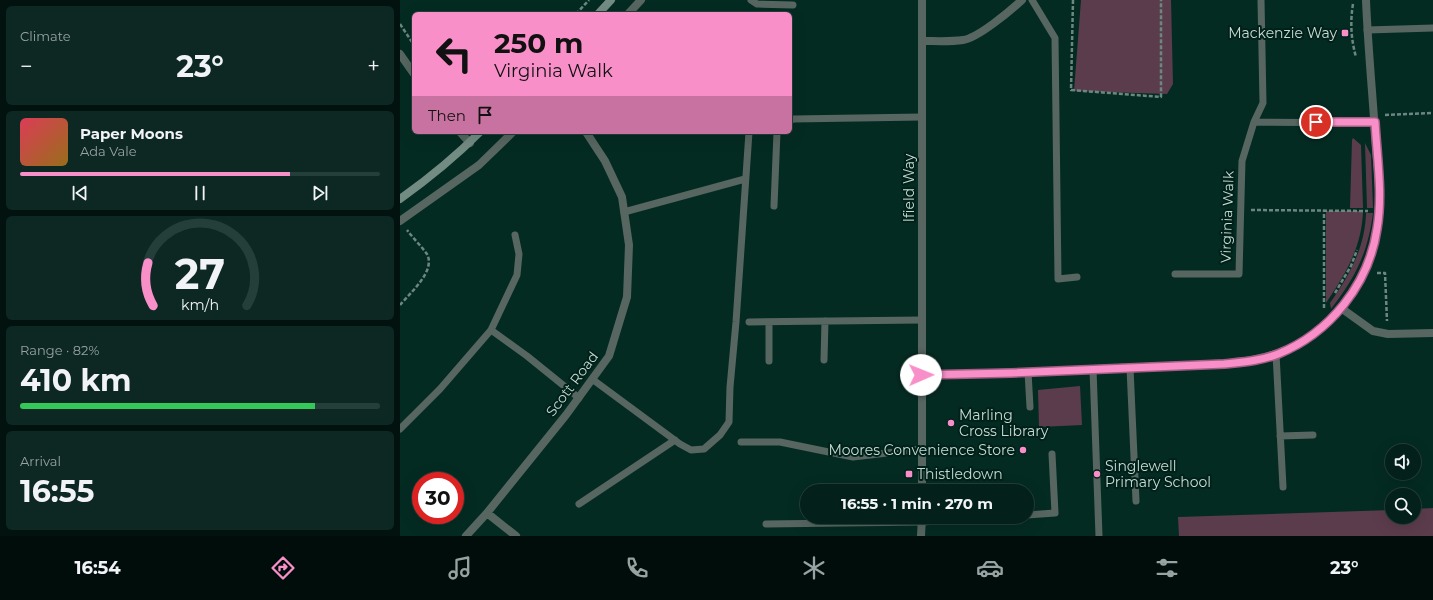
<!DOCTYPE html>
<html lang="en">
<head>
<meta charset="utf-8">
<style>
  :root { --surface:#03201a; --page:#0d2823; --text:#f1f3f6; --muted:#97a3a2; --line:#243e39; --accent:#f98fc9 }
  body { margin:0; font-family:Montserrat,sans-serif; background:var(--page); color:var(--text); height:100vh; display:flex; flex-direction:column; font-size:15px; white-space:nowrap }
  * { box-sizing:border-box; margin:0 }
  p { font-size:13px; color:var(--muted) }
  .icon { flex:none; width:22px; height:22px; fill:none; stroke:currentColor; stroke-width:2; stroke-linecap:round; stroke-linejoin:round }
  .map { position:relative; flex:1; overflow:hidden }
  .side { display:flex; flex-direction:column; gap:6px; padding:6px; background:#02120e; width:400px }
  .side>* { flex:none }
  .hud { position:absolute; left:12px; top:12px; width:380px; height:122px; border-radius:6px; box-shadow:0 4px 16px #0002,0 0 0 1px var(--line); background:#f98fc9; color:#111; overflow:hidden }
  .tools { position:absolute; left:985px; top:444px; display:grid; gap:8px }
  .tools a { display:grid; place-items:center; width:36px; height:36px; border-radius:50%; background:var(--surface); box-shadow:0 4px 16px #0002,0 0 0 1px var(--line); font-size:20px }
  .speed { position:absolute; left:12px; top:472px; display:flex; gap:8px; font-size:20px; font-weight:700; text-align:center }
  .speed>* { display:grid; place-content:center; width:52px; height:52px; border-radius:50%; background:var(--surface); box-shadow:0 4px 16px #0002,0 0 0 1px var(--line); line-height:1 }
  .speed .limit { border:6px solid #d22; background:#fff; color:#111 }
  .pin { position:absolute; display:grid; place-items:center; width:34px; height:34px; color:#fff; margin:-17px; border:2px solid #fff; border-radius:50%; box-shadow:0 1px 4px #0007 }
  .me { position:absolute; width:44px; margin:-22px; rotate:89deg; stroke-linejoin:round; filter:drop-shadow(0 0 3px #0008) }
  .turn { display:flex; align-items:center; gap:14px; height:84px; padding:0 16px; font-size:18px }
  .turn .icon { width:52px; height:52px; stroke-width:2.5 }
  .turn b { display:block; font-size:28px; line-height:34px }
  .then { display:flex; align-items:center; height:38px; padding:0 16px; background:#0003; gap:8px; font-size:15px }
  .big { font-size:30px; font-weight:700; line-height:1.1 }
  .side .widget { flex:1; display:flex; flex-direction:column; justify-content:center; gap:6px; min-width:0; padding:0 14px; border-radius:6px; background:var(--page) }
  .side .dial { align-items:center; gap:0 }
  .dial svg { height:104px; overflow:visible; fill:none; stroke:var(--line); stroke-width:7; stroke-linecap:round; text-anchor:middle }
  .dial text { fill:var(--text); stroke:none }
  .song { display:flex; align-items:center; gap:12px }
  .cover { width:48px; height:48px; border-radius:6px; background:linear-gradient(135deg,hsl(350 70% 55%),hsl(40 70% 35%)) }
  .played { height:4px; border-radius:2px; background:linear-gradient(90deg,var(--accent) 75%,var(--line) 75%) }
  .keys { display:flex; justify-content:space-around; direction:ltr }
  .heat { display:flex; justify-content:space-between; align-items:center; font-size:22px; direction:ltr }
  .charge { height:6px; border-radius:3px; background:linear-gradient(90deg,#34c759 82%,var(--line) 0) }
  .trip { position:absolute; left:400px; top:484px; width:234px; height:40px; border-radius:20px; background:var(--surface); box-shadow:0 4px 16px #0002,0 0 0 1px var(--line); font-weight:700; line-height:40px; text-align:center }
  .dock { display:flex; height:64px; justify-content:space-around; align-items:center; background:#010d0a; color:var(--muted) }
  .dock .icon { width:28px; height:28px }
  .dock .on { color:var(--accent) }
  .dock b { font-size:18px; color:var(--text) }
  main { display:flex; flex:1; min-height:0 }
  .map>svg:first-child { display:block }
  .green { fill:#5b3c4c }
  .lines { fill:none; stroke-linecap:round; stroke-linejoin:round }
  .path { stroke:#6b8880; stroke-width:2.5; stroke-dasharray:4 2; stroke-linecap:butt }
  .lane { stroke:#576661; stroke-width:7 }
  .street { stroke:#576661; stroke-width:8 }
  .secondary { stroke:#738c83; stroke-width:8 }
  .route-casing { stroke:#a25d83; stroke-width:10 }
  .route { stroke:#f98fc9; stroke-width:7 }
  .poi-dot { fill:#f98fc9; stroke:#002119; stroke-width:1.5 }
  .labels { text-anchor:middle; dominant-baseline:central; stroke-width:4; stroke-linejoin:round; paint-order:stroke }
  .poi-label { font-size:14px; fill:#c7dbd4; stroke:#002119; text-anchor:start }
  .street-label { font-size:14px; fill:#c7dbd4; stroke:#002119 }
</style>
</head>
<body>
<main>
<section class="side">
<div class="widget"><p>Climate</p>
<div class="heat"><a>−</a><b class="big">23°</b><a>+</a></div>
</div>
<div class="widget">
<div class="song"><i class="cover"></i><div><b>Paper Moons</b><p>Ada Vale</p></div></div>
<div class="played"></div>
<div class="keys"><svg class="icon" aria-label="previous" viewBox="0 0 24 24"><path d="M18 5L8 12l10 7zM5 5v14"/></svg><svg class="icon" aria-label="pause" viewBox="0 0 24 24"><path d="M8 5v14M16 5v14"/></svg><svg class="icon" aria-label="next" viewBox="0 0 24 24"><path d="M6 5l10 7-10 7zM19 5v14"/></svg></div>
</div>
<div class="widget dial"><svg viewBox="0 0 100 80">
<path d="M14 69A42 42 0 1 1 86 69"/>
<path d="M14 69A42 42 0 0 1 10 36" stroke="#f98fc9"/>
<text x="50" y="56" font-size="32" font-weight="700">27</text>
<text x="50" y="72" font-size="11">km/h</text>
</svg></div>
<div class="widget"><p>Range · 82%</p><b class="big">410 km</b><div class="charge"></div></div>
<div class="widget"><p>Arrival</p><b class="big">16:55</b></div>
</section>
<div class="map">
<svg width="1033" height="536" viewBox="0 0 1033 536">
  <rect width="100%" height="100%" fill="#042b22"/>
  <path class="green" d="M 681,0 L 771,0 L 773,84 L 767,94 L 674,91 Z
    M 953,138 L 961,145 L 963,208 L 950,208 L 952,140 Z
    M 965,143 L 971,155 L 973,208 L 967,208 Z
    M 926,211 L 963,211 C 962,247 945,275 926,303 Z
    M 966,213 L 973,213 C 968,253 955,278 931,309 L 930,303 C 950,275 965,247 966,213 Z
    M 680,386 L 682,425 L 639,427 L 638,390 Z
    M 1033,508 L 1033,536 L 779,536 L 778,517 L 992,510 L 992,517 L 1014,517 L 1014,509 Z"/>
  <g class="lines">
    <path class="path" d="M 673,0 L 671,90 L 761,97 L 761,0
      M 953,4 C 950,22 951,39 956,57
      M 176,14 L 189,0
      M 0,24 L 14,45
      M 985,115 L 1033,113
      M 851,210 L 968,211
      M 977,273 L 985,273 L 987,321
      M 935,293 L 951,266 L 957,250
      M 0,305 C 10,293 36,271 27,254 C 21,246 13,238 7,230
      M 924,308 L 924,210"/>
    <path class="lane" d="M 351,0 L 357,4 L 393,5
      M 632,0 L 655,38 L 658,279 L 677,277
      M 967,30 L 1033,28
      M 390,121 L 393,119 L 522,117
      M 854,122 L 863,103 L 861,0
      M 374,206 L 377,132
      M 224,212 L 345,179
      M 775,274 L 839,274 L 842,161 L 854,122 L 975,123
      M 349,322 L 522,320
      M 91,330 L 127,356 L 179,398
      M 876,354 L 883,487
      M 424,360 L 425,321
      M 369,361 L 369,322
      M 730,368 L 736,501
      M 693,369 L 699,536
      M 628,372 L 630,407
      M 192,379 L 280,444 L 291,450 L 304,449 L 320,435 L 329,422 L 330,387 L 336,322 L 349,132
      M 0,429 L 40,389 L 91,330 L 117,275 L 119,254 L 115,235
      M 880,436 L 913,435
      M 341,442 L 380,442 L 453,457 L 521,449
      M 179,504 L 275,440
      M 627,515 L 655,513 L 652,454
      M 366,524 L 522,522 L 598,517"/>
    <path class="street" d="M 228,14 L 241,0
      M 523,41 C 536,41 550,42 563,40 C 578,38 610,11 622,0
      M 0,54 L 14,74
      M 60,132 L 70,143
      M 0,221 L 79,165 L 113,132
      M 941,308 L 973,331 L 988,334 L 1033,333
      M 521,375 C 587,374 653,371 718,368 C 744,367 769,366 794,365 C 850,363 891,359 933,317 C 956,293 970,264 977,231 C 982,203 978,175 976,147 C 973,98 968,49 966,0
      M 522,491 L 522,0
      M 87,513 L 116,536
      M 66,536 L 87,513 L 166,415 L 209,356 L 227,297 L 229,245 L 222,197 L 205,161 L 186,132
      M 521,536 L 522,517"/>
    <path class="secondary" d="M 198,14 L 211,0
      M 0,199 C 28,179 56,156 80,132"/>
  </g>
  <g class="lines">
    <defs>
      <path id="route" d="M 521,375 L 611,373 L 824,364 C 842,362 860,361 878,354 C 930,333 969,284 977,229 C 983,194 977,158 975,122 L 916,122"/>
    </defs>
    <use href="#route" class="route-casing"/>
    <use href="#route" class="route"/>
  </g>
  <g class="poi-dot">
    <rect x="941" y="29" width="8" height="8" rx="2"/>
    <circle cx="551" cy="423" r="4"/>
    <circle cx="623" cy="450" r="4"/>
    <rect x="505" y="470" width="8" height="8" rx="2"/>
    <circle cx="697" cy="474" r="4"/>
  </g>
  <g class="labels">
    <g class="poi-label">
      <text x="937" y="33" text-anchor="end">Mackenzie Way</text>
      <text x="559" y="415">Marling<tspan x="559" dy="16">Cross Library</tspan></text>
      <text x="615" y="450" text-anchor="end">Moores Convenience Store</text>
      <text x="705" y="466">Singlewell<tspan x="705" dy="16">Primary School</tspan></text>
      <text x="517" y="474">Thistledown</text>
    </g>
    <g class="street-label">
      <text transform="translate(509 188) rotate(-90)">Ifield Way</text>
      <text transform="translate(827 217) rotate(-88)">Virginia Walk</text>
      <text transform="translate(172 384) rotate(-53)">Scott Road</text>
    </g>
  </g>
</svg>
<div class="tools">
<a><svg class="icon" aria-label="sound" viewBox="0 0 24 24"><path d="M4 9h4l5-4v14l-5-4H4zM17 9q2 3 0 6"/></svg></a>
<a><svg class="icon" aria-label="search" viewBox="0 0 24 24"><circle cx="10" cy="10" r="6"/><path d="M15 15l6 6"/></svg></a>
</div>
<div class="speed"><div class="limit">30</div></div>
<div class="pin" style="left:916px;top:122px;background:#d93025"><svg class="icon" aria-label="arrive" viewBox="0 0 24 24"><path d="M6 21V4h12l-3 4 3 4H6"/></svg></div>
<svg class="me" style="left:521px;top:375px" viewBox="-20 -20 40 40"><circle r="19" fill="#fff"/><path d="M0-13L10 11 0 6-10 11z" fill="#f98fc9"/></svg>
<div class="trip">16:55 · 1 min · 270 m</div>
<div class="hud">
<div class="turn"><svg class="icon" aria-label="left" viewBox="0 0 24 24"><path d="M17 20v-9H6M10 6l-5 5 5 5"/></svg><div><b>250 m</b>Virginia Walk</div></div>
<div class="then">Then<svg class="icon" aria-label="arrive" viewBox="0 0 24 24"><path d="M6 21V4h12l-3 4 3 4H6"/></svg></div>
</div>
</div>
</main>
<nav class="dock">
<b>16:54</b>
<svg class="icon on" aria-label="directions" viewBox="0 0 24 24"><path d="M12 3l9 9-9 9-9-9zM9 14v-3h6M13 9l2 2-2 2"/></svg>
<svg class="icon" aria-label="music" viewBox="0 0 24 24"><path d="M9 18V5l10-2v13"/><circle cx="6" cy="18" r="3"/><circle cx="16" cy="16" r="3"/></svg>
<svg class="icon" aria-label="phone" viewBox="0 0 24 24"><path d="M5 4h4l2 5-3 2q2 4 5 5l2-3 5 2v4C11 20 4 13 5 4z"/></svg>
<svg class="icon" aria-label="climate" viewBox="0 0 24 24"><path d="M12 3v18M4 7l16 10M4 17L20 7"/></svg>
<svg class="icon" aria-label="car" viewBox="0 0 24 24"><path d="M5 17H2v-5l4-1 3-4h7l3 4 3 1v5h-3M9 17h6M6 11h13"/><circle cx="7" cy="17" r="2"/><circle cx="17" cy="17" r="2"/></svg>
<svg class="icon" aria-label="filters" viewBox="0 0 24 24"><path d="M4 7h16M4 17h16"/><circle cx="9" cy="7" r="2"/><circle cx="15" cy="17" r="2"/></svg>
<b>23°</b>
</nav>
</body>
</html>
